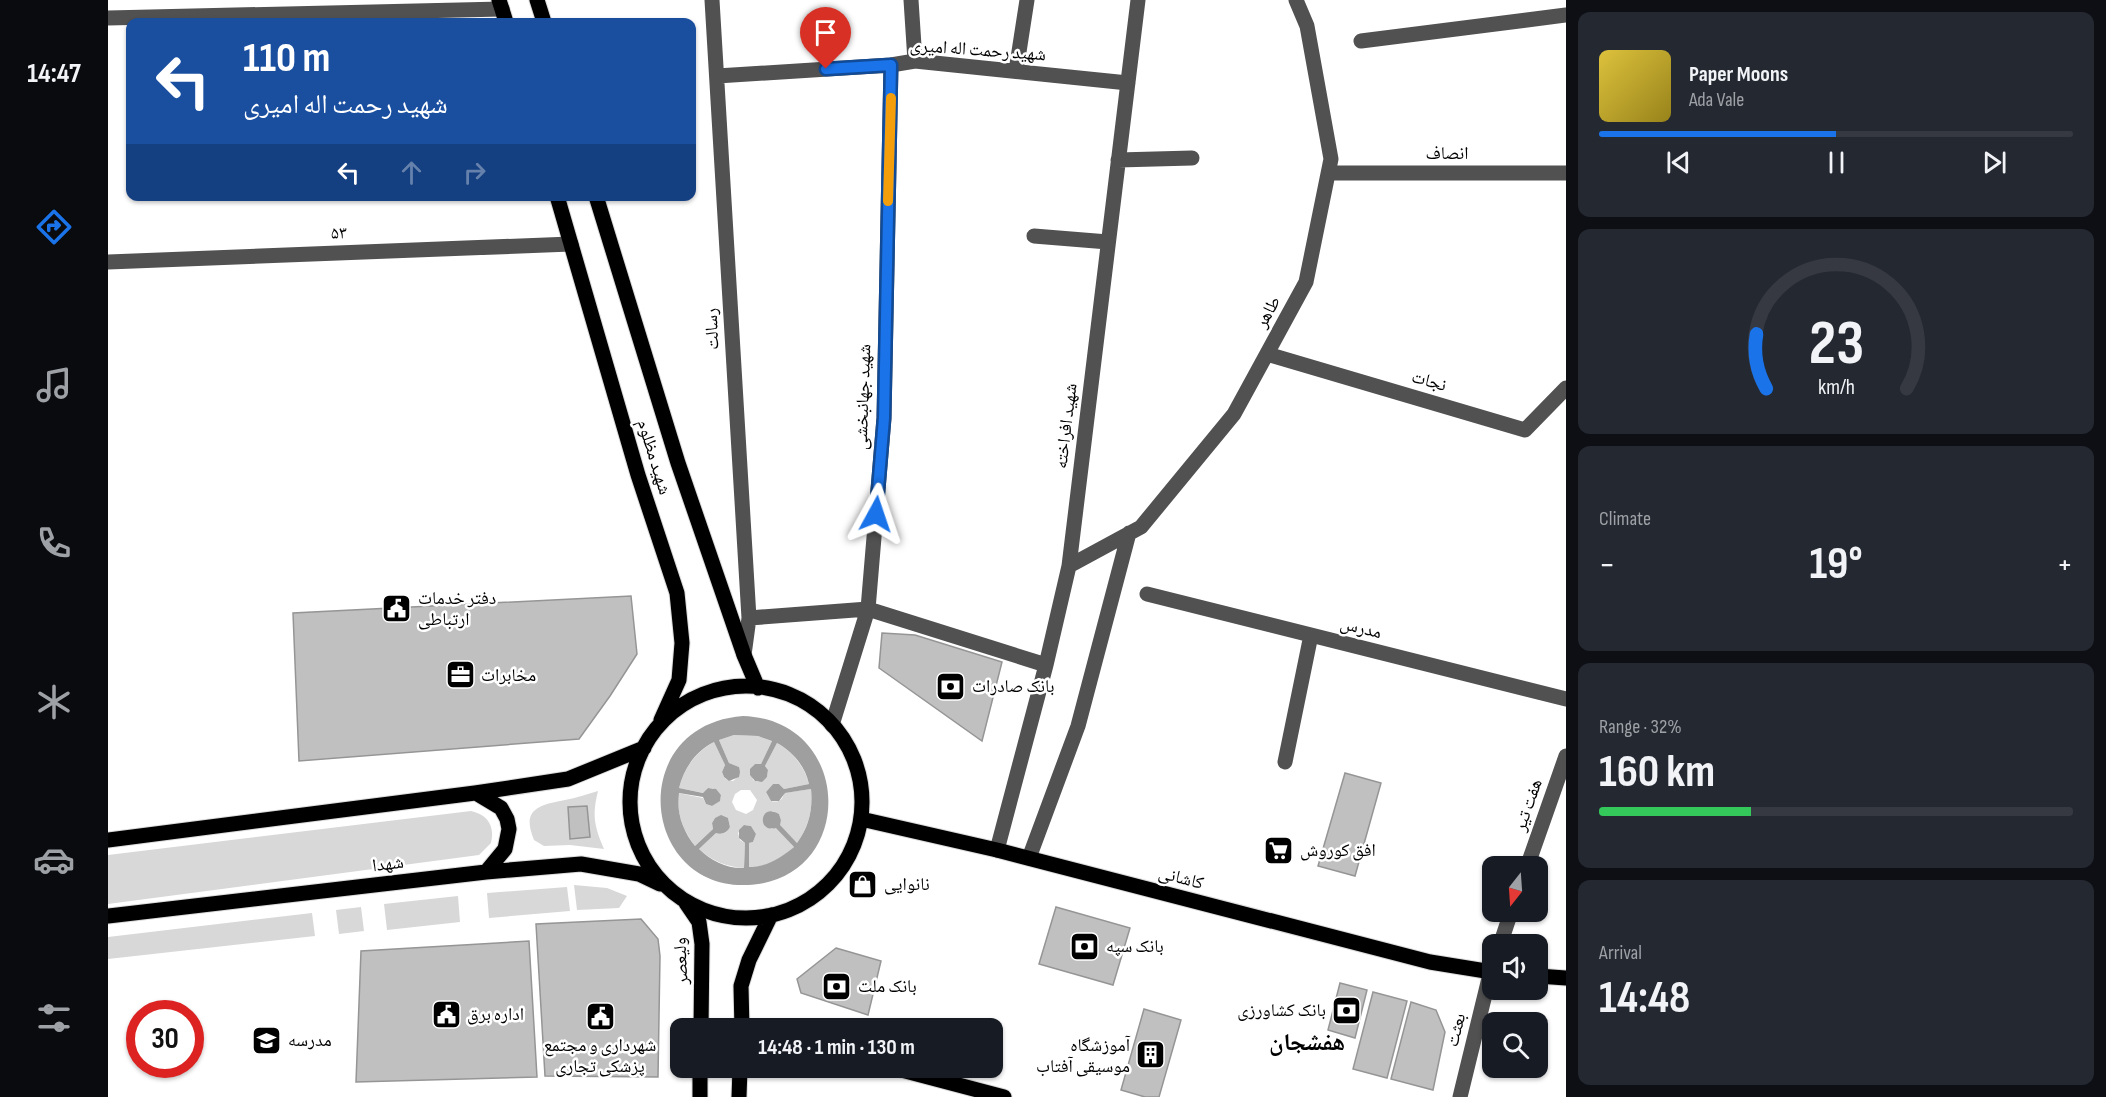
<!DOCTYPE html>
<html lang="en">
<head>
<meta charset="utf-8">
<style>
  :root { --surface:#171b24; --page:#242831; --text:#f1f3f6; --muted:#9ea1a6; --line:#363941; --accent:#1a73e8 }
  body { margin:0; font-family:"Sofia Sans Condensed","Noto Naskh Arabic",sans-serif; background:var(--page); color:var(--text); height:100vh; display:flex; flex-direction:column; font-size:22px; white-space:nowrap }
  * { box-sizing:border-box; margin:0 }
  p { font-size:20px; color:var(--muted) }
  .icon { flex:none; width:33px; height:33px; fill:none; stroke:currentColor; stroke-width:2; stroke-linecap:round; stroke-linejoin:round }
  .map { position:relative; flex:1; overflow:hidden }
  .sheet { display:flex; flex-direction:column; gap:12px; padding:12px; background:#0d0f14; width:540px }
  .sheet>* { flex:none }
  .hud { position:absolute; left:18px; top:18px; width:570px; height:183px; border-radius:12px; box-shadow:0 2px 4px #0004; background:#1a4fa0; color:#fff; overflow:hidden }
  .needle { width:39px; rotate:197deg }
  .fabs { position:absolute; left:1374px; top:856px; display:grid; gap:12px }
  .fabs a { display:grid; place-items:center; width:66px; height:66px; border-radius:12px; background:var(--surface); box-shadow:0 2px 4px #0004; font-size:30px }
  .speed { position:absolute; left:18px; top:1000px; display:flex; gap:12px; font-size:30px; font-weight:700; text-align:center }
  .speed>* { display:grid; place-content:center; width:78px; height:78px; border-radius:50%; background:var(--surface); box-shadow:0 2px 4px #0004; line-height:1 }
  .speed .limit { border:9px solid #d22; background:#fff; color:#111 }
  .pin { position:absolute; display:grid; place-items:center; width:51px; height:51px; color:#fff; margin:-62px -26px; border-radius:50% 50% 50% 0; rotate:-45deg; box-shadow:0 0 6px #0007 }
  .pin .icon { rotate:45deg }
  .me { position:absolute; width:66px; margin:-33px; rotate:5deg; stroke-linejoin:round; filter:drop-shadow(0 0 4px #0008) }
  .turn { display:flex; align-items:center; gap:21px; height:126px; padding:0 18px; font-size:27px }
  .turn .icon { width:78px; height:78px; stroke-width:2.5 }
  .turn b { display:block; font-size:42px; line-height:51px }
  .lanes { display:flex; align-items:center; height:57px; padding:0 18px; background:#0003; justify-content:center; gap:30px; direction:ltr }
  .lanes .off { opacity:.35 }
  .big { font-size:45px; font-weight:700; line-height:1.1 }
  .sheet .tile { flex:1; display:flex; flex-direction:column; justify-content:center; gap:9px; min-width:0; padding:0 21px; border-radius:12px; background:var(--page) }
  .sheet .dial { align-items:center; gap:0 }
  .dial svg { height:156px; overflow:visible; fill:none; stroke:var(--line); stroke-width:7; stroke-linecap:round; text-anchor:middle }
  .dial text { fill:var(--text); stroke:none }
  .song { display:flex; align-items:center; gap:18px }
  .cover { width:72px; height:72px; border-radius:9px; background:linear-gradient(135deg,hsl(50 70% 55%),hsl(50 70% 35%)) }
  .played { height:6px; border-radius:3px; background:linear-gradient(90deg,var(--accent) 50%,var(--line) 50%) }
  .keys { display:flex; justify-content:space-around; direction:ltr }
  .heat { display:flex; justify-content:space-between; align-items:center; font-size:33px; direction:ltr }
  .charge { height:9px; border-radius:4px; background:linear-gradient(90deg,#34c759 32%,var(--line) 0) }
  .trip { position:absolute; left:562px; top:1018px; width:333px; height:60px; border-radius:12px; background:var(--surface); box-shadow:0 2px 4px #0004; font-weight:700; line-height:60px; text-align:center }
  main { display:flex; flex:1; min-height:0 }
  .menu { display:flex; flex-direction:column; width:108px; justify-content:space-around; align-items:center; background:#090b0e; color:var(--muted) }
  .menu .icon { width:42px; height:42px }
  .menu .active { color:var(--accent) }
  .menu b { font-size:27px; color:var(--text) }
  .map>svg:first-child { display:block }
  .green { fill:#d8d8d8; fill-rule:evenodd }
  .water { fill:#9f9f9f; fill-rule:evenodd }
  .building { fill:#c0c0c0; stroke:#959595; stroke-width:1.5 }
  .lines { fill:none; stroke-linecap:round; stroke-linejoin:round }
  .major-casing { stroke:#dbdbdb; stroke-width:17 }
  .minor { stroke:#515151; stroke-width:15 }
  .major { stroke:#000; stroke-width:15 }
  .route-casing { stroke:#114b97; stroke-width:15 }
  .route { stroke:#1a73e8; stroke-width:10 }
  .slow { stroke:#f59e0b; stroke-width:10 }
  .labels { text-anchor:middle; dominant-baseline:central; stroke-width:5; stroke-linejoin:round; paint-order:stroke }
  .street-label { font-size:18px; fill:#000; stroke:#fff }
  .poi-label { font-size:18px; fill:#000; stroke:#fff; text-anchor:start }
  .district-label { font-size:24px; font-weight:bold; fill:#000; stroke:#fff }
</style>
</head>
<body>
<main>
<nav class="menu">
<b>14:47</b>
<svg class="icon active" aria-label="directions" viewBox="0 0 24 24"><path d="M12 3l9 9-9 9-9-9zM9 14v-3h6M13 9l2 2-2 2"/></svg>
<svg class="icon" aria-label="music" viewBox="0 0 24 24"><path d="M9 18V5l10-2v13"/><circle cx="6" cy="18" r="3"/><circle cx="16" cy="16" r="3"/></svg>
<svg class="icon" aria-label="phone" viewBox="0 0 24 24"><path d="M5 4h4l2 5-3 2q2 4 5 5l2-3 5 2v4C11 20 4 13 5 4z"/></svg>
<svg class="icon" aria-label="climate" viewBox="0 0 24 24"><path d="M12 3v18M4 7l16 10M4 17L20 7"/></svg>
<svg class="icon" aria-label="car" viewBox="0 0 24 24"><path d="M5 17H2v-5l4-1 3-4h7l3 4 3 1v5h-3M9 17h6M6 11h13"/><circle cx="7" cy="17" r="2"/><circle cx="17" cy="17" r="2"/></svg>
<svg class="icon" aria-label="filters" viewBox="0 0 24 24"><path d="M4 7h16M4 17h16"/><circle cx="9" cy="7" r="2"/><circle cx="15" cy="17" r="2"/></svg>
</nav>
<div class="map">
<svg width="1458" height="1097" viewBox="0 0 1458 1097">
  <rect width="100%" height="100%" fill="#fff"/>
  <path class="green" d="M 626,735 L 650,736 L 664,741 L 653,764 L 647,764 L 643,769 L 645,780 L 650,782 L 659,777 L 660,770 L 657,766 L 669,743 C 685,752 696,766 701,784 L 676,789 L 671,784 L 665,784 L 658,792 L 663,801 C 670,803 675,800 676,793 L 703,789 C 705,809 701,826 689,843 L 671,825 L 673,820 L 671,814 L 665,811 L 656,815 L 655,819 L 657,826 L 664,829 L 668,827 L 686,847 C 673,859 659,866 641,868 L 641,843 L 645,842 L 648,834 L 643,826 L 637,825 L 630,833 L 632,840 L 637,843 L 636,868 C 619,867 604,861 591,849 L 609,832 C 615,836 619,832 622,827 L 620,818 L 607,818 L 604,823 L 605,829 L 587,846 C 575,830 569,814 570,793 L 595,798 L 598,804 L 604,806 L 612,800 L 613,795 L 605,788 L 600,788 L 596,793 L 571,788 C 576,768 588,752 606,742 L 617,765 L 614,772 C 616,779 618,780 625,781 L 631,776 L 631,767 L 621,763 L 611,740 ZM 633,790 L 642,790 L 649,800 L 645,810 L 638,814 L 628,810 L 624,802 L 627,794 Z
    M 490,791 C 484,815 486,826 496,849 L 462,845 L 436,846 L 426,840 C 413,809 431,805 457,800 C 468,798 479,794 490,791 Z
    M 363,811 C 380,815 387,826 383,843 L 371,855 L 0,904 L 0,855 Z
    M 466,885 L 499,888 L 519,896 L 511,908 L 469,910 Z
    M 459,887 L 462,911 L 381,918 L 379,893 Z
    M 350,896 L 352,922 L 279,930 L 276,904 Z
    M 253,907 L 256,931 L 231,934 L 228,910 Z
    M 204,913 L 207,936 L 0,959 L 0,937 Z"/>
  <path class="water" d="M 635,716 C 747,720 749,880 640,885 C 532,890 517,725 635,716 ZM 626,735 L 650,736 L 664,741 L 653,764 L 647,764 L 642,769 L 642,775 L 647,781 L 654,782 L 659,777 L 660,770 L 657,766 L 669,743 C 685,752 697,766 701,784 L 676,789 L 671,784 L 665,784 L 658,792 L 663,801 L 671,801 L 677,793 L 703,789 C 705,809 701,827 689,843 L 672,825 L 673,820 L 671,814 C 652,802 648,833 668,828 L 686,847 C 673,858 658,867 641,867 L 641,843 L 645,842 L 648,834 L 643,826 L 636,825 L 631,830 L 631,838 L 637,843 L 636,868 C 620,869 603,861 591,849 L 608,833 C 614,835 619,833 622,827 L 620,818 L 613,815 L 607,818 L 604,823 L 605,829 L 587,846 C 575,831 568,812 571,793 L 595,797 L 598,804 L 604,806 L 612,801 L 613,795 L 608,789 L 600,788 L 595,793 L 571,788 C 576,768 588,751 606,742 L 617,765 L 614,772 L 616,777 L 621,781 L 631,777 L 632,772 L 631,767 L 621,763 L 611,740 Z"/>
  <path class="building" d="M 523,596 L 529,654 L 502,696 L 471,739 L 191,761 L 185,613 Z
    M 774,633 L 807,635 L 894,662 L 874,741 L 771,668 Z
    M 1237,773 L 1273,783 L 1247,876 L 1210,866 Z
    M 479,806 L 482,837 L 462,839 L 460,807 Z
    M 948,907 L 1022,928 L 1005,985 L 931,964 Z
    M 533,919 L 550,939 L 552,956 L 550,1077 L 437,1076 L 428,924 Z
    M 421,941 L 429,1077 L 248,1082 L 253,951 Z
    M 728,948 L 773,961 L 760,1015 L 693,993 L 689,979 Z
    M 1232,983 L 1259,990 L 1247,1038 L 1220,1030 Z
    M 1265,992 L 1299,1001 L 1279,1078 L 1245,1069 Z
    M 1303,1002 L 1328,1010 L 1337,1032 L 1325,1090 L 1283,1079 Z
    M 1036,1009 L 1073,1020 L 1051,1097 L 1037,1097 L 1013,1090 Z"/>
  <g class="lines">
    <defs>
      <path id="major" d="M 391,0 L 398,22
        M 429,0 L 436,22
        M 449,196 L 530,475 L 569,593 L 574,643 L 571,680 L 553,720
        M 488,196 L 570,463 L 636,655 L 650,688
        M522 802a116 116 0 1 1 232 0a116 116 0 1 1-232 0Z
        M 368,793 L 393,808 L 399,819 L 401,829 L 397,849 L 378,872
        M 753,819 L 889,850 L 1322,962 L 1384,972
        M 0,840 L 367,793 L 460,779 L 536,748
        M 578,903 L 591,922 L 594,944 L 593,1029
        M 0,916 L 378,872 L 473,864 L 531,874 L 552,884
        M 1430,976 L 1458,978
        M 634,1029 L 633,986 L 641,960 L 663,915
        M 786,1068 L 896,1097
        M 592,1097 L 592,1068
        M 631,1097 L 632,1068"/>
    </defs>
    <use href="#major" class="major-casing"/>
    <path class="minor" d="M 604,0 L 641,618 L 636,655
      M 803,0 L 807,61
      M 0,18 L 394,9
      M 1253,41 L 1458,15
      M 908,71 L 919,0
      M 609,76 L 783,65 L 807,61 L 1020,83
      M 1010,160 L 1084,158
      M 1220,173 L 1458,173
      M 926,236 L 1000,242
      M 0,262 L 463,244
      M 1159,354 L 1417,430 L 1458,388
      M 961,566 L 1033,527 L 1126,414 L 1198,282 L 1223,159 L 1199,26 L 1188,0
      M 1039,594 L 1458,699
      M 641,618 L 760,609 L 938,665
      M 724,725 L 760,609 L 776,418 L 783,65
      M 1177,762 L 1203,635
      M 889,850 L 938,665 L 961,566 L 1030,0
      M 921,858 L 970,726 L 1021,533
      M 1419,867 L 1458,756
      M 1392,945 L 1403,912
      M 1352,1097 L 1384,966"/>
    <use href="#major" class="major"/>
  </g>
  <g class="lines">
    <defs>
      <path id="route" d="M 718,69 L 783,65 L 776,418 L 768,514"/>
    </defs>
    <use href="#route" class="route-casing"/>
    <use href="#route" class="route"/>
    <path class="slow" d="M 780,201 L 783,98"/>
  </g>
  <defs>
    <symbol id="civic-square" viewBox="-11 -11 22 22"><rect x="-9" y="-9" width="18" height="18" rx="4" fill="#000" stroke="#fff"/><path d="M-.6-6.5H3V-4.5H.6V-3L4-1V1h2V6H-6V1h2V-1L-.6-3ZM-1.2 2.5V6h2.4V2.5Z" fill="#fff"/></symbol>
    <symbol id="office-square" viewBox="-11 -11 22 22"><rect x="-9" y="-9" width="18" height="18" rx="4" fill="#000" stroke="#fff"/><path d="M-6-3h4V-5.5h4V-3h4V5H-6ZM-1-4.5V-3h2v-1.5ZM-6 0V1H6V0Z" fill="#fff"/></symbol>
    <symbol id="bank-square" viewBox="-11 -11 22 22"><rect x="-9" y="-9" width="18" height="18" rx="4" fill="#000" stroke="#fff"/><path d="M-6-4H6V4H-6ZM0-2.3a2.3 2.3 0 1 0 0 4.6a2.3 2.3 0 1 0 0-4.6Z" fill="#fff"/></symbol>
    <symbol id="supermarket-square" viewBox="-11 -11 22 22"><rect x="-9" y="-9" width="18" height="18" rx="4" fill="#000" stroke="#fff"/><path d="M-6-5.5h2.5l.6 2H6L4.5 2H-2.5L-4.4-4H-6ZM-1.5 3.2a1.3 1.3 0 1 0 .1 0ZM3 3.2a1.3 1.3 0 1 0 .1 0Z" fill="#fff"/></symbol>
    <symbol id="shop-square" viewBox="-11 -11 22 22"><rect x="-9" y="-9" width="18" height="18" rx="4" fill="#000" stroke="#fff"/><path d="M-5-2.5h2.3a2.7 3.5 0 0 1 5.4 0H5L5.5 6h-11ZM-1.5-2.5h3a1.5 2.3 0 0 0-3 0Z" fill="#fff"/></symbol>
    <symbol id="school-square" viewBox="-11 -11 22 22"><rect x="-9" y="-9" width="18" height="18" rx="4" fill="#000" stroke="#fff"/><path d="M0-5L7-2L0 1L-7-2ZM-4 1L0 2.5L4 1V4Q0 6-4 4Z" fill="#fff"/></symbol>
    <symbol id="building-square" viewBox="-11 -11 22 22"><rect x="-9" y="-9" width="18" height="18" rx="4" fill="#000" stroke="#fff"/><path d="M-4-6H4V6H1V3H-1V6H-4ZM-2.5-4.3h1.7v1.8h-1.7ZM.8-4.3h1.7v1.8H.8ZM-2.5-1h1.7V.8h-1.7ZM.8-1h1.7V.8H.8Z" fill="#fff"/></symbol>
  </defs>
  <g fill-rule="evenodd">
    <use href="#civic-square" x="272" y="592" width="33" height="33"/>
    <use href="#office-square" x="336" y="658" width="33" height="33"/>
    <use href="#bank-square" x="826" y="670" width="33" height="33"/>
    <use href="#supermarket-square" x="1154" y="834" width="33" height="33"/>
    <use href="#shop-square" x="738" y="868" width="33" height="33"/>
    <use href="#bank-square" x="960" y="930" width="33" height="33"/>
    <use href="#bank-square" x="712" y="970" width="33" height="33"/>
    <use href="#bank-square" x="1222" y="994" width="33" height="33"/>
    <use href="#civic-square" x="322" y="998" width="33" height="33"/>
    <use href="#civic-square" x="476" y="1000" width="33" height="33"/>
    <use href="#school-square" x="142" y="1024" width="33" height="33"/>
    <use href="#building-square" x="1026" y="1038" width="33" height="33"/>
  </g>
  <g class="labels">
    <g class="street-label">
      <text transform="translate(870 50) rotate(4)">شهید رحمت اله امیری</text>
      <text x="1339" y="153">انصاف</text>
      <text transform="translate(231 233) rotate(-2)">۵۳</text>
      <text transform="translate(1160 312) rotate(-61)">طاهر</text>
      <text transform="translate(604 329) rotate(-93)">رسالت</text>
      <text transform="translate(1321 381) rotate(16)">نجات</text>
      <text transform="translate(755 397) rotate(-88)">شهید جهانبخشی</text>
      <text transform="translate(958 426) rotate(-83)">شهید افراخته</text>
      <text transform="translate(546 457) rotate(73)">شهید مظلوم</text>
      <text transform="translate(1253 628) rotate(14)">مدرس</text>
      <text transform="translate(1420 805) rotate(-71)">هفت تیر</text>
      <text transform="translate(280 864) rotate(-7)">شهدا</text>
      <text transform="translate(1073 878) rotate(15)">کاشانی</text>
      <text transform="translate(573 961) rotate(-93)">ولیعصر</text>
      <text transform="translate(1348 1030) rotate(-76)">بعثت</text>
    </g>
    <g class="poi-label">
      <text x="310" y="598">دفتر خدمات<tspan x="310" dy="21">ارتباطی</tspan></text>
      <text x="373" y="675">مخابرات</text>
      <text x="864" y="686">بانک صادرات</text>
      <text x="1192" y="850">افق کوروش</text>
      <text x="776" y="884">نانوایی</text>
      <text x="998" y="946">بانک سپه</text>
      <text x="750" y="986">بانک ملت</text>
      <text x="1218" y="1010" text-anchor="end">بانک کشاورزی</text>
      <text x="359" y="1014">اداره برق</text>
      <text x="180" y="1040">مدرسه</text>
      <text x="492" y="1045" text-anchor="middle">شهرداری و مجتمع<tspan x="492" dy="21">پزشکی تجاری</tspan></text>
      <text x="1022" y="1045" text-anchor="end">آموزشگاه<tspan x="1022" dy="21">موسیقی آفتاب</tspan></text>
    </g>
    <g class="district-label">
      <text x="1199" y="1042">هفشجان</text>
    </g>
  </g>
</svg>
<div class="fabs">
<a><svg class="needle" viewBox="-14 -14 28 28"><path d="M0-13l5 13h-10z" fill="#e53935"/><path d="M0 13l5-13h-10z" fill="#9ea1a6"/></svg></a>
<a><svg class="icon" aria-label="sound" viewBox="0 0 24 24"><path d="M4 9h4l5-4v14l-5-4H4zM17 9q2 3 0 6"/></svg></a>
<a><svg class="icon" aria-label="search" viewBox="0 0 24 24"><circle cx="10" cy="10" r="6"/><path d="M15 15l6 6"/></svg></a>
</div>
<div class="speed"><div class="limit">30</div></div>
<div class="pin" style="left:718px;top:69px;background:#d93025"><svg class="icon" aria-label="arrive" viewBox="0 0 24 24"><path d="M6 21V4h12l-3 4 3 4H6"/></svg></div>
<svg class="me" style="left:768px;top:514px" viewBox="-20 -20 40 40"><path d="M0-17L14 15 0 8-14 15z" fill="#1a73e8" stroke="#fff" stroke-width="4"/></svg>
<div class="trip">14:48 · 1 min · 130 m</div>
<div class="hud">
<div class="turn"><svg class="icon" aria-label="left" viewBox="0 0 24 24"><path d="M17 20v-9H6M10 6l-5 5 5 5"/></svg><div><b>110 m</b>شهید رحمت اله امیری</div></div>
<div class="lanes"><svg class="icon" aria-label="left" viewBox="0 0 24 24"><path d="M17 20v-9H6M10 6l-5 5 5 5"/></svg><svg class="icon off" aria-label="ahead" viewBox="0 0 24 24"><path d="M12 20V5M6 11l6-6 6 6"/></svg><svg class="icon off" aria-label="right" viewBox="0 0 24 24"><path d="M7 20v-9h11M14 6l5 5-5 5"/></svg></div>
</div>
</div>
<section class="sheet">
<div class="tile">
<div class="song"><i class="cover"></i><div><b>Paper Moons</b><p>Ada Vale</p></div></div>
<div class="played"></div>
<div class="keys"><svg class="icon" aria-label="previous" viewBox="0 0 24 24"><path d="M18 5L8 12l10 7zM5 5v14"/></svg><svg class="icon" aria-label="pause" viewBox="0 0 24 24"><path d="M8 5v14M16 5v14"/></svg><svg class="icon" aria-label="next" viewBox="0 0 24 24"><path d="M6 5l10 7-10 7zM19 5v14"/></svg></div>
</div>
<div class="tile dial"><svg viewBox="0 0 100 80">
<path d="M14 69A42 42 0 1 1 86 69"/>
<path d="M14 69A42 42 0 0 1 9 41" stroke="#1a73e8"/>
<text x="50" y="56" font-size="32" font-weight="700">23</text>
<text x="50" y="72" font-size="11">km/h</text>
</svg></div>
<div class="tile"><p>Climate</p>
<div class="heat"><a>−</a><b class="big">19°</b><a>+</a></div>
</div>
<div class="tile"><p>Range · 32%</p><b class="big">160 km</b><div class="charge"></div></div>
<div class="tile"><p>Arrival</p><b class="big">14:48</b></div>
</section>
</main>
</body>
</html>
